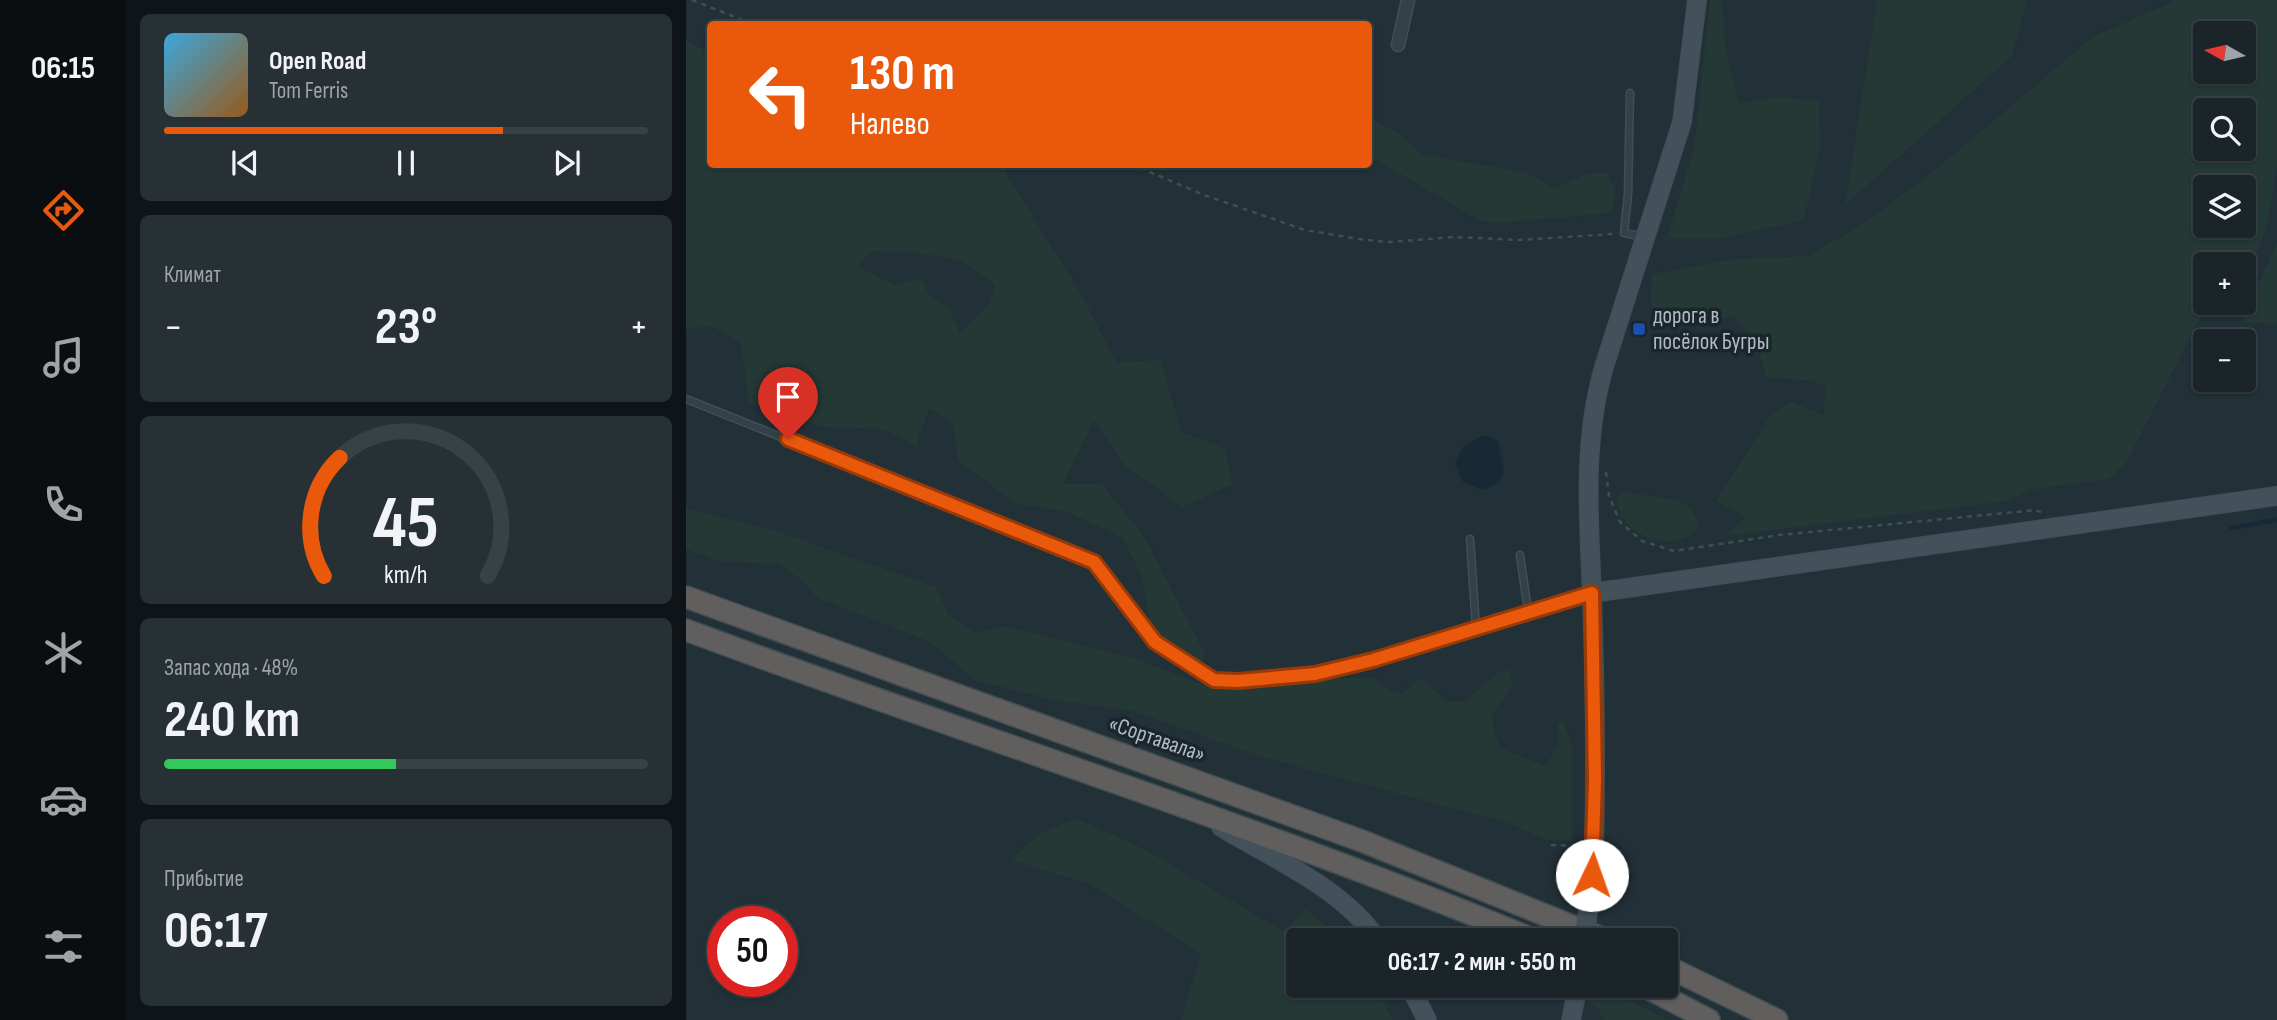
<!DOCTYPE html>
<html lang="ru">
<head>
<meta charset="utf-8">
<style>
  :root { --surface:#1a2429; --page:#273035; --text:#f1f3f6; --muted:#9fa4a8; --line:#384146; --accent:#ea580c }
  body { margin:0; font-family:"Sofia Sans Condensed",sans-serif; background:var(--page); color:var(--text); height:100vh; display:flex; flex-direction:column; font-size:26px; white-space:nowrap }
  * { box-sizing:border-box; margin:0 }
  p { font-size:23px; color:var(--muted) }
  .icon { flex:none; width:38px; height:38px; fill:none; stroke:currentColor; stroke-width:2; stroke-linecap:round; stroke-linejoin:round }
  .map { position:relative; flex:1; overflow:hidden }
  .details { display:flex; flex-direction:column; gap:14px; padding:14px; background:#0e1417; width:560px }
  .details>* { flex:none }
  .hud { position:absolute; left:21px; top:21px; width:665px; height:147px; border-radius:7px; box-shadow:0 2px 5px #0004,0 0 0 2px var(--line); background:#ea580c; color:#fff; overflow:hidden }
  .needle { width:46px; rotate:278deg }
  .fabs { position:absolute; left:1507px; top:21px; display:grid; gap:14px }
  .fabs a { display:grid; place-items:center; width:63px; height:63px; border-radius:7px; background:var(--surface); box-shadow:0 2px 5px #0004,0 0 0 2px var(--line); font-size:35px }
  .speed { position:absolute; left:21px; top:906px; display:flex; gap:14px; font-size:35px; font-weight:700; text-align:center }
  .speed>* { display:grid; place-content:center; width:91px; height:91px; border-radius:50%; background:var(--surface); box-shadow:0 2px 5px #0004,0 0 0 2px var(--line); line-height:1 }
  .speed .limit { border:10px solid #d22; background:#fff; color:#111 }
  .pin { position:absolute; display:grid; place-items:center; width:60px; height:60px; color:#fff; margin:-72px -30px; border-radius:50% 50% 50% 0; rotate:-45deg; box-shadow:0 0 7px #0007 }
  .pin .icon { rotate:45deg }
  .me { position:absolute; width:77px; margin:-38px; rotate:3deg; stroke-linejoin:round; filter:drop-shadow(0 0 5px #0008) }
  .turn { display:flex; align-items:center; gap:24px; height:147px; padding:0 28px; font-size:32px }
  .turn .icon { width:91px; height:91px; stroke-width:2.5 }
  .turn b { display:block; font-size:49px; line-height:60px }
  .big { font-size:52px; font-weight:700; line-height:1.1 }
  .details .card { flex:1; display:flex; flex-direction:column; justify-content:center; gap:10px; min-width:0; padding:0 24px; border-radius:10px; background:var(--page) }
  .details .dial { align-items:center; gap:0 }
  .dial svg { height:182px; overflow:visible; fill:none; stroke:var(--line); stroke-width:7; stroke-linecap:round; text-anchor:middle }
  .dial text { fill:var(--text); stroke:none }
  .song { display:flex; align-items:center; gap:21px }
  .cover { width:84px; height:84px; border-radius:10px; background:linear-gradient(135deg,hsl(200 70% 55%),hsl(30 70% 35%)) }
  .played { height:7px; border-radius:4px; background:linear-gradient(90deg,var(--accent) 70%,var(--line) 70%) }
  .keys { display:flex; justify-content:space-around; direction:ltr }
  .heat { display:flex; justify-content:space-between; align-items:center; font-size:38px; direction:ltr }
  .charge { height:10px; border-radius:5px; background:linear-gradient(90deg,#34c759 48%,var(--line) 0) }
  .trip { position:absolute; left:600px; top:928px; width:392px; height:70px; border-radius:7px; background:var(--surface); box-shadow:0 2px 5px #0004,0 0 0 2px var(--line); font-weight:700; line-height:70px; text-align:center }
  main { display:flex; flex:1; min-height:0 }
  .tabs { display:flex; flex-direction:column; width:126px; justify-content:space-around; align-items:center; background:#0a0e10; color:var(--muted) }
  .tabs .icon { width:49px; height:49px }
  .tabs .selected { color:var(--accent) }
  .tabs b { font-size:32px; color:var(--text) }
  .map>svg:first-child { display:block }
  .green { fill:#243836; fill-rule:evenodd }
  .water { fill:#162934 }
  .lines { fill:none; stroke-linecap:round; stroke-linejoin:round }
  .stream { stroke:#162934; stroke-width:4.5 }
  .service-casing { stroke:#424d54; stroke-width:9 }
  .minor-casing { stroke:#424d54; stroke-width:15 }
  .secondary-casing { stroke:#424d54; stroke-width:20 }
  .trunk-casing { stroke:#404c52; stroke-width:24 }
  .path { stroke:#3c514d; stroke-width:2.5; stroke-dasharray:5 5; stroke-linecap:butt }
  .service { stroke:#354148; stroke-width:6 }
  .minor { stroke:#354148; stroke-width:12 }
  .secondary { stroke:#43515a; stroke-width:18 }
  .trunk { stroke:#605f5e; stroke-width:21 }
  .secondary-bridge-casing { stroke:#424d54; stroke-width:20; stroke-linecap:butt }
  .secondary-bridge { stroke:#43515a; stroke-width:18 }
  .route-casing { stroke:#983908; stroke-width:18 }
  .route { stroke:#ea580c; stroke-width:12 }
  .transit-dot { fill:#1a4fb4; stroke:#1b262c; stroke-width:2.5 }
  .labels { text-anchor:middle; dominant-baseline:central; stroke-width:7; stroke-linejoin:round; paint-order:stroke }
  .poi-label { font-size:23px; fill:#b0bcc4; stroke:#1b262c; text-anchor:start }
  .street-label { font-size:23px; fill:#b0bcc4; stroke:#1b262c }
</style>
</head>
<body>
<main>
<nav class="tabs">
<b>06:15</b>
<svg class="icon selected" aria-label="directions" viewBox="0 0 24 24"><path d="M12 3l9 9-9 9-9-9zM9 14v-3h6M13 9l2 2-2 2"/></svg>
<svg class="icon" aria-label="music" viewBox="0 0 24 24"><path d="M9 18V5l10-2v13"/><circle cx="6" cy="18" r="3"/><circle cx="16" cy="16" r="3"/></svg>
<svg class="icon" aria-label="phone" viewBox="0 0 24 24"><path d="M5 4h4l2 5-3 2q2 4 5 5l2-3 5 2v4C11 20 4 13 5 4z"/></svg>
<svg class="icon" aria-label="climate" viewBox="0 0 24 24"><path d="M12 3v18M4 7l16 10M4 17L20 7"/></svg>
<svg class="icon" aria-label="car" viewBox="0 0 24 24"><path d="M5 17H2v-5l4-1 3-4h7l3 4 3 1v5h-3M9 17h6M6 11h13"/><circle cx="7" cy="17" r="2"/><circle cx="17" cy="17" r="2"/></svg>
<svg class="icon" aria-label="filters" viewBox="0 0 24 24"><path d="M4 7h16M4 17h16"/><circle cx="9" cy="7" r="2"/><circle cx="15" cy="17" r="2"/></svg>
</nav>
<section class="details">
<div class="card">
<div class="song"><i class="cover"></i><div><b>Open Road</b><p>Tom Ferris</p></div></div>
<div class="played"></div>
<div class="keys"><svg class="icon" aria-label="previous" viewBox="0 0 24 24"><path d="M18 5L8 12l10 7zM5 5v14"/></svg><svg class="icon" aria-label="pause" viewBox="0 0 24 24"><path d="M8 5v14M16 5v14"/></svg><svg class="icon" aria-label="next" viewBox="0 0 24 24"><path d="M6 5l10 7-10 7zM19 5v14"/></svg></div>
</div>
<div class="card"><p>Климат</p>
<div class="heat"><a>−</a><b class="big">23°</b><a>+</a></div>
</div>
<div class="card dial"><svg viewBox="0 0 100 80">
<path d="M14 69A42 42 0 1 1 86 69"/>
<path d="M14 69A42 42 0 0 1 21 17" stroke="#ea580c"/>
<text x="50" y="56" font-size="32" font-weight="700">45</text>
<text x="50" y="72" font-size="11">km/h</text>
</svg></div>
<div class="card"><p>Запас хода · 48%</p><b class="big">240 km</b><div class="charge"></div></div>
<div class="card"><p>Прибытие</p><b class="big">06:17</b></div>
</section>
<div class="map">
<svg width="1591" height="1020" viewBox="0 0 1591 1020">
  <rect width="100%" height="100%" fill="#223037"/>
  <path class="green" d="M 1024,0 L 1036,0 L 1040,50 L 1053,103 L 1092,97 L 1133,101 L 1134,148 L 1118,220 L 1037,238 L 981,238 L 1008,149 Z
    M 1191,0 L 1341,0 L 1326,56 L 1159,205 Z
    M 1485,0 L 1591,0 L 1591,167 L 1581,224 L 1560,281 L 1558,282 L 1558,264 L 1519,264 L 1519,303 L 1522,303 L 1440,463 L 1423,479 L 1343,490 L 1321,501 L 1038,536 L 1060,517 L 1030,501 L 1086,413 L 1106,402 L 1138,415 L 1139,387 L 1128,381 L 1080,377 L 1069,339 L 1047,316 C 1037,317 1030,323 1020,325 C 997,330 979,320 964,304 L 966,274 L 1048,259 L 1122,256 L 1175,225 L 1243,175 L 1408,36 L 1485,3 ZM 1519,33 L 1558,33 L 1558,72 L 1519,72 ZM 1519,110 L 1558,110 L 1558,149 L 1519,149 ZM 1519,187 L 1558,187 L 1558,226 L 1519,226 Z
    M 0,41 L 24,53 L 24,164 L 315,165 L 397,297 L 430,362 L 474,360 L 496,432 L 538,448 L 547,484 L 497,507 L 440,467 L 408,421 L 377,484 L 416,484 L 458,536 L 519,654 L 514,669 L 465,629 L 455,574 L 437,538 L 382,512 L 328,503 L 272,460 L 267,422 L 243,409 L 230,446 L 197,429 L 138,427 L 63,403 L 55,344 L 26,326 L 0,329 ZM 185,251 L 226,252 L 274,260 L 309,285 L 302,306 L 274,334 L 263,308 L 244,297 L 235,279 L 209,285 L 172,267 Z
    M 685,118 L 712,133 L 736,154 L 841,173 L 868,188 L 903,173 L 921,173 L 929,189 L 926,213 L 814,223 L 794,221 L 684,156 Z
    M 1591,242 L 1591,324 L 1556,322 Z
    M 938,492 L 991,500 L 1004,506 L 1013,523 L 1011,529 C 986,559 927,531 932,496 Z
    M 0,508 L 84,529 L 250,587 L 263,616 L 289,632 L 321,626 L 451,659 L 512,683 L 687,677 L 702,690 L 714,694 L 735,678 C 742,684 752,696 761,700 C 791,710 798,670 823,670 C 835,692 813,698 806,716 L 809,736 L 815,748 L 859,766 L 873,745 L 872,725 L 876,720 L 886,745 L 886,841 L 862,840 L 818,822 L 579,758 L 447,711 L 369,700 L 289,680 L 242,641 L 132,598 L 114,579 L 93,564 L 34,562 L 0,549 Z
    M 390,818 L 460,850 L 597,931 L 620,909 L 655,940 L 612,940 L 612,985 L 689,985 L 707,1020 L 495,1020 L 515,953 L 403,884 L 325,860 L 353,834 Z
    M 905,985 L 909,985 L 983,1020 L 918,1020 L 913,1010 L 902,1002 Z"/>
  <path class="water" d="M 798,435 L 812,441 L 818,470 L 814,482 L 798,490 L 777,482 L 769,463 L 778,446 Z"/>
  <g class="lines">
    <path class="stream" d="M 1545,528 L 1591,520"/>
    <defs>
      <path id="service" d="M 944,93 L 942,195 L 938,233 L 959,237
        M 0,399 L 408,562 L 469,642 L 528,679 L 552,681 L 630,674
        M 784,539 L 790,628
        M 834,555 L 842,611"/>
      <path id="minor" d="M 712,45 L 722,0
        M 630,674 L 687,660 L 906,593"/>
      <path id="secondary" d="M 906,593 L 1591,496
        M 535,827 C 589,860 655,887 692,940
        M 908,852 C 910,767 909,681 906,596 C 903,519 896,443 918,367 L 996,122 L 1011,0
        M 723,985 L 741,1020
        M 885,1020 L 892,985"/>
      <path id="trunk" d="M 0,597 L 676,841 L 921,940
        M 0,630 C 282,735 571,825 849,940
        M 980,966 L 1091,1020
        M 956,985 L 1023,1020"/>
    </defs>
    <use href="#service" class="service-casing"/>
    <use href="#minor" class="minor-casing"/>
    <use href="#secondary" class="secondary-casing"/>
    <use href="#trunk" class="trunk-casing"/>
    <path class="path" d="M 6,0 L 67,24
      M 445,164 L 518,195 L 619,230 L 673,239 L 703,242 L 768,237 L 833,240 L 927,234
      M 920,472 L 923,496 L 934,522 L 956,541 L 988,551 L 1094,535 L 1350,510 L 1356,513
      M 865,845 L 894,846"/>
    <use href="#service" class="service"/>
    <use href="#minor" class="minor"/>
    <use href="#secondary" class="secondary"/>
    <use href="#trunk" class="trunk"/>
    <defs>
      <path id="secondary-bridge" d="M 899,940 L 908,852"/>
    </defs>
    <use href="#secondary-bridge" class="secondary-bridge-casing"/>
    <use href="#secondary-bridge" class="secondary-bridge"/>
  </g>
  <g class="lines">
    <defs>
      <path id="route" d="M 102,439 L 408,562 L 469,642 L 528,680 L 552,681 L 629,674 L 687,660 L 906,593 L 909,780 L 906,875"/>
    </defs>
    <use href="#route" class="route-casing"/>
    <use href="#route" class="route"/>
  </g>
  <rect class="transit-dot" x="946" y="322" width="14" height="14" rx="3.5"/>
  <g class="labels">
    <g class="poi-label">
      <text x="967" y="316">дорога в<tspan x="967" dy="26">посёлок Бугры</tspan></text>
    </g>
    <g class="street-label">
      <text transform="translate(471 739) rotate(19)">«Сортавала»</text>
    </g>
  </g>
</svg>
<div class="fabs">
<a><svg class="needle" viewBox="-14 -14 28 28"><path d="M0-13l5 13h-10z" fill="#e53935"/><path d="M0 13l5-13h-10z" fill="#9fa4a8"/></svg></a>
<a><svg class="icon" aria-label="search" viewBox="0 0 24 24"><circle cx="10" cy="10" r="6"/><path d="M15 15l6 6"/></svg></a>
<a><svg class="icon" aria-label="layers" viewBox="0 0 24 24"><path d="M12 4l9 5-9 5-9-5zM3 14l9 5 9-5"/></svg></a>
<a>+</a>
<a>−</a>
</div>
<div class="speed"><div class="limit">50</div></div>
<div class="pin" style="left:102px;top:439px;background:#d93025"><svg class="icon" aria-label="arrive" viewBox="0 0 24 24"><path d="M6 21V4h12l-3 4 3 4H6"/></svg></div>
<svg class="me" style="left:906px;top:875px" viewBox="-20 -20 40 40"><circle r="19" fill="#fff"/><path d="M0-13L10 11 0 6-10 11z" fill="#ea580c"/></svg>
<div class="trip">06:17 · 2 мин · 550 m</div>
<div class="hud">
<div class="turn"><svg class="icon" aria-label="left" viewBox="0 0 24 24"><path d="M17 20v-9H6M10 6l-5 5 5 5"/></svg><div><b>130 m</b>Налево</div></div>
</div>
</div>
</main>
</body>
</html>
